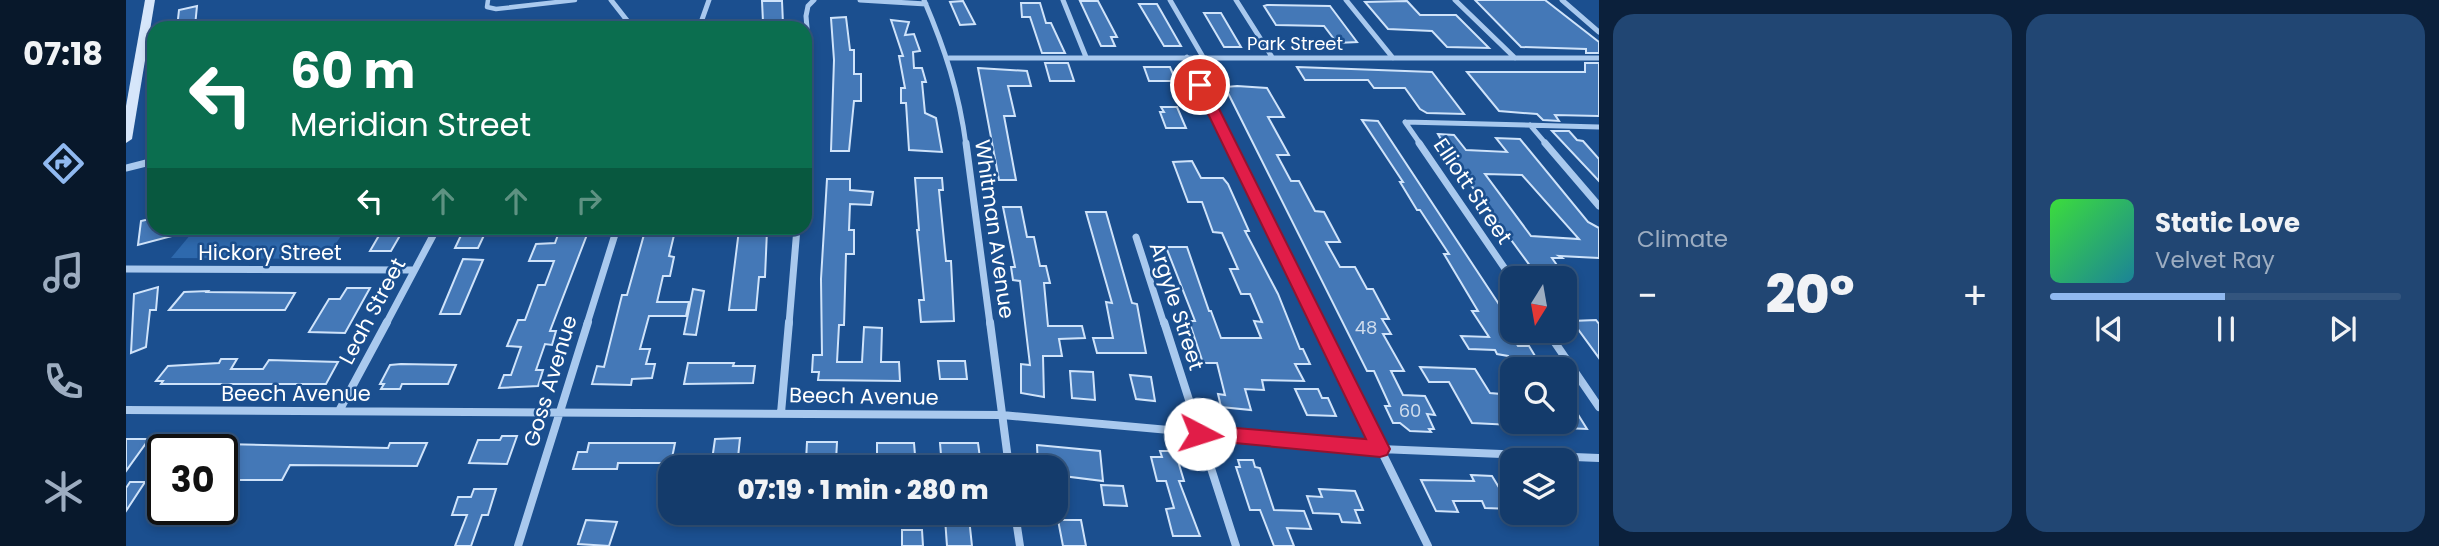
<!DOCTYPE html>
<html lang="en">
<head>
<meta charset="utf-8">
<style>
  :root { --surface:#143b6b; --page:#214673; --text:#f1f3f6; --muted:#9dadc1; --line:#33557e; --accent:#90b9f0 }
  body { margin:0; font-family:Poppins,sans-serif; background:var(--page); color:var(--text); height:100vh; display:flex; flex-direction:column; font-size:26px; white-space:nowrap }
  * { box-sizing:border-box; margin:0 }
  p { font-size:23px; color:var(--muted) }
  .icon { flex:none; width:38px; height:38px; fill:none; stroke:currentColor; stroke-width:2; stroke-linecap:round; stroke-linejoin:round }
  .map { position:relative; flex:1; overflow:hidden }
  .drawer { display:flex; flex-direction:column; gap:14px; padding:14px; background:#0b203b; width:840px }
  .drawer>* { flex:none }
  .hud { position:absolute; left:21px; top:21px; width:665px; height:214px; border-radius:21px; box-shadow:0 4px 10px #0003,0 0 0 2px var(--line); background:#0b6e4f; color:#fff; overflow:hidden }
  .needle { width:46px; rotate:191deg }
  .controls { position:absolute; left:1374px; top:266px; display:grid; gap:14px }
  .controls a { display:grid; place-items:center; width:77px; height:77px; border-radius:14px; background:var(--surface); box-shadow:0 4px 10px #0003,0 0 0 2px var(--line); font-size:35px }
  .speed { position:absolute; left:21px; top:434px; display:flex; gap:14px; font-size:35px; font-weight:700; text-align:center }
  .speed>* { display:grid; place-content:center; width:91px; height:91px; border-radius:50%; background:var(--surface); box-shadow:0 4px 10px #0003,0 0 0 2px var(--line); line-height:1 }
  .speed .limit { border:4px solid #111; border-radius:10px; background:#fff; color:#111 }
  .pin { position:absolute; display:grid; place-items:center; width:60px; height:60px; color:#fff; margin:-30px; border:4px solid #fff; border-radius:50%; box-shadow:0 2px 7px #0007 }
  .me { position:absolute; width:77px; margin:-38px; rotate:95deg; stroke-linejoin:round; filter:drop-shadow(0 0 5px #0008) }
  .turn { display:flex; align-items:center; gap:24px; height:147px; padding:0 28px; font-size:32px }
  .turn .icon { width:91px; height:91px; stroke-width:2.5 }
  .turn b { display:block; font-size:49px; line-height:60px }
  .lanes { display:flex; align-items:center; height:66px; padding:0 28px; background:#0003; justify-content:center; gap:35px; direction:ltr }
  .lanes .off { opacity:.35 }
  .big { font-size:52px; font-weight:800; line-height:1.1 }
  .drawer .tile { flex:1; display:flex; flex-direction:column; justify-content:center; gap:10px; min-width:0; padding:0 24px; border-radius:21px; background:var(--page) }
  .song { display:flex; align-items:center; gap:21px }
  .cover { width:84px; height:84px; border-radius:10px; background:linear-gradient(135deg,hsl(120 70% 55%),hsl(190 70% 35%)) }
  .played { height:7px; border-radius:4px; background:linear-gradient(90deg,var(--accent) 50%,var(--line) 50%) }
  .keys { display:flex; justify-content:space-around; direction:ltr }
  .heat { display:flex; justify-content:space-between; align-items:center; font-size:38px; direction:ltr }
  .drawer .tiles { flex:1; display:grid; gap:14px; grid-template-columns:repeat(2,1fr) }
  .trip { position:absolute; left:532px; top:455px; width:410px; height:70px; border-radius:21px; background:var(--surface); box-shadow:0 4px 10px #0003,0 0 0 2px var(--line); font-weight:800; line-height:70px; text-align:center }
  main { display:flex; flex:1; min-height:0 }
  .tabs { display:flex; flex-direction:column; width:126px; justify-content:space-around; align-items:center; background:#08182b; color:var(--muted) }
  .tabs .icon { width:49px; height:49px }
  .tabs .selected { color:var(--accent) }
  .tabs b { font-size:32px; color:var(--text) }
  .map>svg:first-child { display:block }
  .green { fill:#2e69ad }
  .building { fill:#4478b7; stroke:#cfe3fa; stroke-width:2; fill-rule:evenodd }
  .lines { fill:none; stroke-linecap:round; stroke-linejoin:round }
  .lane { stroke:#a9c9ee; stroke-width:4.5 }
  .street-far2 { stroke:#a9c9ee; stroke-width:5 }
  .street-far1 { stroke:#a9c9ee; stroke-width:7 }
  .street { stroke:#a9c9ee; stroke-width:8 }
  .secondary { fill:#d6e6fa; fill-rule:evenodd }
  .route { fill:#e11d48; stroke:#92132f; stroke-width:2 }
  .labels { text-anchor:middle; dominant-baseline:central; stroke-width:5; stroke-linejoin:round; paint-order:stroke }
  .far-street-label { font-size:18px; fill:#fff; stroke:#1b4f8f }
  .number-label { font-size:18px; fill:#d0dded }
  .street-label { font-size:21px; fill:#fff; stroke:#1b4f8f }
</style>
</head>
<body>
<main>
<nav class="tabs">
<b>07:18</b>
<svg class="icon selected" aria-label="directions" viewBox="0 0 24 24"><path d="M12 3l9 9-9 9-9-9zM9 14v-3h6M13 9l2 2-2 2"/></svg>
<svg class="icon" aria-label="music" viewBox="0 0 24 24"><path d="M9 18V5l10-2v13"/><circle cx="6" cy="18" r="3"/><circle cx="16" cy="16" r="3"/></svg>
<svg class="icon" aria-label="phone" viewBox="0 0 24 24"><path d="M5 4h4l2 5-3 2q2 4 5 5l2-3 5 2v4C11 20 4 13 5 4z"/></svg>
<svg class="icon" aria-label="climate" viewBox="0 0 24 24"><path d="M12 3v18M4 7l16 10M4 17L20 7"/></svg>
</nav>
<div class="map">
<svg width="1473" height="546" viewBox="0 0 1473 546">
  <rect width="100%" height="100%" fill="#1b4f8f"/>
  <path class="green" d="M 70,228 L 220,228 L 200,259 L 45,258 Z"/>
  <path class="building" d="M 1349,0 L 1419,0 L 1473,42 L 1473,53 L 1460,53 L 1460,49 L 1395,47 Z
    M 636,1 L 656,1 L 657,24 L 637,22 Z
    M 837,1 L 849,24 L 834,25 L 824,2 Z
    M 954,1 L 972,1 L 991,37 L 985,37 L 989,46 L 975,46 Z
    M 1281,1 L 1294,15 L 1330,15 L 1363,48 L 1321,47 L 1306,31 L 1262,29 L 1239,2 Z
    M 895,3 L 914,3 L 920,23 L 925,23 L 939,53 L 916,53 L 904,17 L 896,17 Z
    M 1013,4 L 1031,4 L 1055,46 L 1038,46 Z
    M 1141,5 L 1204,6 L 1231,42 L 1211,43 L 1198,26 L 1150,25 L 1138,6 Z
    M 71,6 L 69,26 L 51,28 L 53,10 Z
    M 1078,13 L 1095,13 L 1115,47 L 1098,47 Z
    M 720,17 L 724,50 L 728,50 L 728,74 L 735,74 L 735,101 L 728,101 L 723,151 L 705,151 L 708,60 L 705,18 Z
    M 765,20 L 783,22 L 779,35 L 788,34 L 794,51 L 787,52 L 788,68 L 796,68 L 800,82 L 796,82 L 799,113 L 810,118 L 816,152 L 783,150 L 780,103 L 775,103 L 775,88 L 779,88 L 773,56 L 777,56 Z
    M 919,63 L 942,63 L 948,81 L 924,81 Z
    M 1459,63 L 1473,63 L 1473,116 L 1429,115 L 1433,121 L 1417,120 L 1411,114 L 1373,111 L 1341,72 L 1459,72 Z
    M 1018,67 L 1044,67 L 1050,81 L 1023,81 Z
    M 1171,67 L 1306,72 L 1338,114 L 1301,113 L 1294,109 L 1279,88 L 1248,88 L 1242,80 L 1179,80 Z
    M 852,68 L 901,71 L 905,86 L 882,86 L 889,116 L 878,116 L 890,180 L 873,180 Z
    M 1111,86 L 1141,88 L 1158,117 L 1142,117 L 1163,155 L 1151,155 L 1165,181 L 1173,181 L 1189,211 L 1198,212 L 1214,242 L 1200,242 L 1214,267 L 1229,267 L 1241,289 L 1247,289 L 1263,319 L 1256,319 L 1265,334 L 1257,334 L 1278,371 L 1265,371 L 1277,395 L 1299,396 L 1309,415 L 1301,414 L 1308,429 L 1303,429 L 1305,432 L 1284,431 L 1274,423 L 1267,423 L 1259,406 L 1264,406 L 1248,371 L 1241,371 L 1099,87 Z
    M 1035,107 L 1051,107 L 1060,128 L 1040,128 L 1034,112 L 1038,112 Z
    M 1236,120 L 1252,121 L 1386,324 L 1386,336 L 1392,346 L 1403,346 L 1412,361 L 1386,364 L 1382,356 L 1371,354 L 1369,350 L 1343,349 L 1335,336 L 1363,337 L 1346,311 L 1352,311 L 1318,254 L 1323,254 L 1294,210 L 1291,210 L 1274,182 L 1277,182 Z
    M 1426,131 L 1443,131 L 1451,140 L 1457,141 L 1473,159 L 1473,181 Z
    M 1312,134 L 1328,135 L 1340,150 L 1381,152 L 1370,138 L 1394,139 L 1462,222 L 1473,228 L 1473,258 L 1433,256 L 1436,258 L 1426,258 L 1435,271 L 1427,271 L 1433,278 L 1413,278 L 1328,162 ZM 1359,174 L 1396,175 L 1453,239 L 1405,236 Z
    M 1066,161 L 1075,178 L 1097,178 L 1102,184 L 1123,231 L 1119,231 L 1152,294 L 1174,349 L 1177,349 L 1184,364 L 1169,364 L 1178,381 L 1136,380 L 1138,390 L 1119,389 L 1125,410 L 1095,407 L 1092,394 L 1099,395 L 1091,363 L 1077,363 L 1063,321 L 1069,321 L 1040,247 L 1061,247 L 1083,311 L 1085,311 L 1095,338 L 1135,338 L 1128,321 L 1136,322 L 1124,294 L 1115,294 L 1104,269 L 1112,269 L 1096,233 L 1087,232 L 1076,202 L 1062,202 L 1047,162 Z
    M 789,178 L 816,178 L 817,190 L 813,190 L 820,261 L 825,261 L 828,321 L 795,322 L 793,300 L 798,300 L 791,230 L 793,230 Z
    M 701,179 L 724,179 L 724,190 L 747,192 L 745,205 L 724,204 L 723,230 L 728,230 L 728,254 L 720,254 L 718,325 L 713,325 L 711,362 L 736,362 L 738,327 L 756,328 L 755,362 L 773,362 L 774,381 L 692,380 L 693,372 L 686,372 L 687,355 L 696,355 L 695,279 Z
    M 877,207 L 895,207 L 901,237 L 908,237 L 914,266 L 920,266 L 924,283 L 918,283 L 922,326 L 956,326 L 959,338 L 933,339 L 936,356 L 917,356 L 918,397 L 895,393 L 895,364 L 904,365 L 894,281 L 887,280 L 885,267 L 889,267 Z
    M 960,212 L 980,212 L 1006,303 L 1011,304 L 1020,353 L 971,353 L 967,338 L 987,338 L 980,302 L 986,303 Z
    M 28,218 L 28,228 L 60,228 L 61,232 L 12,245 L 15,221 Z
    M 338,229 L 361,229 L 352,248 L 329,248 Z
    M 613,230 L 641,230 L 639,277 L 633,277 L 630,310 L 603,310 Z
    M 519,231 L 549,231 L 543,256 L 548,257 L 544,276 L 537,276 L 531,302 L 563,302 L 560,316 L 523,316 L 514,349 L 524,349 L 520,364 L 529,364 L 526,378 L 506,379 L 505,385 L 466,384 L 471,366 L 478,367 L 496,295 L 501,295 Z
    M 255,232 L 276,232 L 265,251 L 244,251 Z
    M 433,232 L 462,232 L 424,331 L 430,331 L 426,345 L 419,344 L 410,370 L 417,370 L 412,386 L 373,388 L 378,375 L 385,375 L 395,347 L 381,346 L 392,320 L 399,320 L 412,285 L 419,285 L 428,261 L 403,261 L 410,244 L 429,243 Z
    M 337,259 L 357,260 L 334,314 L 314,314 Z
    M 32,287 L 30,310 L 24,310 L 20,347 L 5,353 L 8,294 Z
    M 221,288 L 244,288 L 219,333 L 183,332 L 203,299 L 214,299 Z
    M 567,289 L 578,291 L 570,335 L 558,334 Z
    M 82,291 L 81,292 L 169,293 L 159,310 L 43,310 L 58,292 Z
    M 1470,320 L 1473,324 L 1473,358 L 1446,321 Z
    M 95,359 L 111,359 L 105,369 L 137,369 L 143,360 L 212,362 L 200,384 L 35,384 L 37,381 L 30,381 L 42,366 L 93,363 Z
    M 812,361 L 839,361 L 841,379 L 814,379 Z
    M 562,363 L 608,363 L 607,366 L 629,366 L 627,383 L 558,384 Z
    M 264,365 L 275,364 L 330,365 L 322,384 L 276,384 L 274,389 L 255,389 L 258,384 L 254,384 Z
    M 1294,367 L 1349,369 L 1364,393 L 1386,395 L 1386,425 L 1346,423 L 1323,382 L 1303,382 Z
    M 944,371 L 967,372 L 969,400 L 946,398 Z
    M 1004,375 L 1025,377 L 1029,401 L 1010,399 Z
    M 1169,389 L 1192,389 L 1196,398 L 1202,398 L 1210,416 L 1181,415 Z
    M 1438,412 L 1451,413 L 1461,429 L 1438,428 Z
    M 376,436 L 391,436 L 381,464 L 343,463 L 352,440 L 374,440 Z
    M 614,438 L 611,467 L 585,467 L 589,439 Z
    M 0,439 L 23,439 L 0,471 Z
    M 681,442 L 711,442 L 710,461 L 680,461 Z
    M 264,443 L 301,443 L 291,466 L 164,465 L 156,480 L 100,480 L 106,469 L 96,469 L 96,444 L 262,448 Z
    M 463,443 L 549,443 L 545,463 L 492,463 L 491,469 L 447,469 L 452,452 L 461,452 Z
    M 751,443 L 788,443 L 790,467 L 751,463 Z
    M 814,443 L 852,443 L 854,458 L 847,458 L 848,467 L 816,467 Z
    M 911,445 L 974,451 L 977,481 L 929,475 L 929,467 L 912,467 Z
    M 1034,451 L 1049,451 L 1058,481 L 1053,481 L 1074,536 L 1047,536 L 1040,509 L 1048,508 L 1040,481 L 1031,481 L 1025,457 L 1036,457 Z
    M 1112,460 L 1127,460 L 1129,467 L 1134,468 L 1148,510 L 1178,511 L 1185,529 L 1161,528 L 1168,546 L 1148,546 L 1134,510 L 1124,510 L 1110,467 L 1114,467 Z
    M 1345,475 L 1366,476 L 1386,509 L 1359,508 L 1356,501 L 1327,501 L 1332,512 L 1310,511 L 1295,480 L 1348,481 Z
    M 4,482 L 19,482 L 0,511 L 0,488 Z
    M 975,485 L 997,486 L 1001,506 L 978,505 Z
    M 348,489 L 370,489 L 362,515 L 356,515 L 345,546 L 329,546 L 341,515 L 326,515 L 332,497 L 345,497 Z
    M 1193,489 L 1229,491 L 1237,510 L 1229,510 L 1234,523 L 1216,522 L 1213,514 L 1187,513 L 1181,496 L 1196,497 Z
    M 819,518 L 843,518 L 846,546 L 821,546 Z
    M 460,520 L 491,522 L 483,546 L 452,544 Z
    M 932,520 L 955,520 L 960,546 L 937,546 Z
    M 776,530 L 796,530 L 797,546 L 776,546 Z"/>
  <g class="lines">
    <path class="lane" d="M 362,0 L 361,7 L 370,9 L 449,0"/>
    <path class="street-far2" d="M 485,0 L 507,28
      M 734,0 L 800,4
      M 798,0 C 819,49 833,92 840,145
      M 937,0 L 960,57
      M 1044,0 L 1077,57
      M 1110,0 L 1146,57
      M 1220,0 L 1267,58
      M 1329,0 L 1389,58
      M 1436,0 L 1473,32
      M 573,28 L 583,0
      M 1061,57 L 1104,145
      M 823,58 L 1473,58
      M 1279,122 L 1473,127
      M 1279,122 L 1295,145
      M 1404,125 L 1421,145
      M 679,128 L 684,63 L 680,16 L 682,6 L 688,0"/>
    <path class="street-far1" d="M 840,143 L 864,324
      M 1103,143 L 1193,324
      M 1293,143 L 1386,279
      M 1419,143 L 1473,206
      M 0,168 L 28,161
      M 1010,237 L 1038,324
      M 0,269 L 288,270
      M 260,324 L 311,228
      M 461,324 L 491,228
      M 663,324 L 671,228"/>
    <path class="street" d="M 864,322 L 883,467
      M 1038,322 L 1110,546
      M 1192,322 L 1302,546
      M 1421,331 L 1473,407
      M 0,410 L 876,415 L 1254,449 L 1473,458
      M 213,411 L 261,322
      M 655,413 L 663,322
      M 889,513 L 894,546
      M 392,546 L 462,322"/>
    <path class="secondary" d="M 19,0 L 29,0 L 6,139 L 0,143 L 0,106 Z"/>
  </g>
  <path class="route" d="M 1074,81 L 1081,85 L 1261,443 L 1264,449 L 1261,455 L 1254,457 L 1067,439 L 1064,434 L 1067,428 L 1074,425 L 1240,439 L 1068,85 Z"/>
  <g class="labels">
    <g class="far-street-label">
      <text x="1169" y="43">Park Street</text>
    </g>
    <g class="number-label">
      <text x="1240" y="327">48</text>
      <text x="1284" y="410">60</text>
    </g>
    <g class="street-label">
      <text transform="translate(1347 191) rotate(56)">Elliott Street</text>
      <text transform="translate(869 229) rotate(82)">Whitman Avenue</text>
      <text x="144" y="252">Hickory Street</text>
      <text transform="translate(1051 306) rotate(72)">Argyle Street</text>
      <text transform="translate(246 311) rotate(-62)">Leah Street</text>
      <text transform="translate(424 381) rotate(-73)">Goss Avenue</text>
      <text x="170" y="393">Beech Avenue</text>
      <text transform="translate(738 396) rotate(1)">Beech Avenue</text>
    </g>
  </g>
</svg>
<div class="controls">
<a><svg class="needle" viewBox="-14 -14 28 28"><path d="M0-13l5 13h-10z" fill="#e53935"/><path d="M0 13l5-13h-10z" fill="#9dadc1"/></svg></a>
<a><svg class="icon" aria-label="search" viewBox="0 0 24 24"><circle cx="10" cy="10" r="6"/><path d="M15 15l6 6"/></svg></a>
<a><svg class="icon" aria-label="layers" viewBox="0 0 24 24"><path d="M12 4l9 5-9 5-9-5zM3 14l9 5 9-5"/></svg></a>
</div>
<div class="speed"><div class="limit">30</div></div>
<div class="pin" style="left:1074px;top:85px;background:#d93025"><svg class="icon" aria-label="arrive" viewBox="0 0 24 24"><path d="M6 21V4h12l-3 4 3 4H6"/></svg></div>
<svg class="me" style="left:1074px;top:434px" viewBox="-20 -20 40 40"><circle r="19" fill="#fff"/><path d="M0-13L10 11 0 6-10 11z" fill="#e11d48"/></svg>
<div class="trip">07:19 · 1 min · 280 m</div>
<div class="hud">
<div class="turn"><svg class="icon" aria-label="left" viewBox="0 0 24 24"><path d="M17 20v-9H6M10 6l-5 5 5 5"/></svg><div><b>60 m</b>Meridian Street</div></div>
<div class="lanes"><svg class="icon" aria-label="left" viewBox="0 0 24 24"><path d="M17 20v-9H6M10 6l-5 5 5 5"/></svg><svg class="icon off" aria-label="ahead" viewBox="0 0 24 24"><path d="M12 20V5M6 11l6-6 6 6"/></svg><svg class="icon off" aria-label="ahead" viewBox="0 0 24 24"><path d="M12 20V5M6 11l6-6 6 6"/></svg><svg class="icon off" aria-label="right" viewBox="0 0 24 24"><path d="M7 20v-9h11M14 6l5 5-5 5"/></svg></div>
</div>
</div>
<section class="drawer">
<div class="tiles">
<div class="tile"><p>Climate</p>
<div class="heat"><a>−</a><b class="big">20°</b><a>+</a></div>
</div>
<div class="tile">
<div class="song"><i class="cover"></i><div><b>Static Love</b><p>Velvet Ray</p></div></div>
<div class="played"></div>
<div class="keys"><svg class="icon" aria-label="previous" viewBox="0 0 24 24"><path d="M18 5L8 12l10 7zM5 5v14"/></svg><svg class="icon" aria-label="pause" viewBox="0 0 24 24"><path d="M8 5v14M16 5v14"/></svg><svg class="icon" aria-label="next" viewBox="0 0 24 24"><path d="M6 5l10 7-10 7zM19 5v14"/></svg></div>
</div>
</div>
</section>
</main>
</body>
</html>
